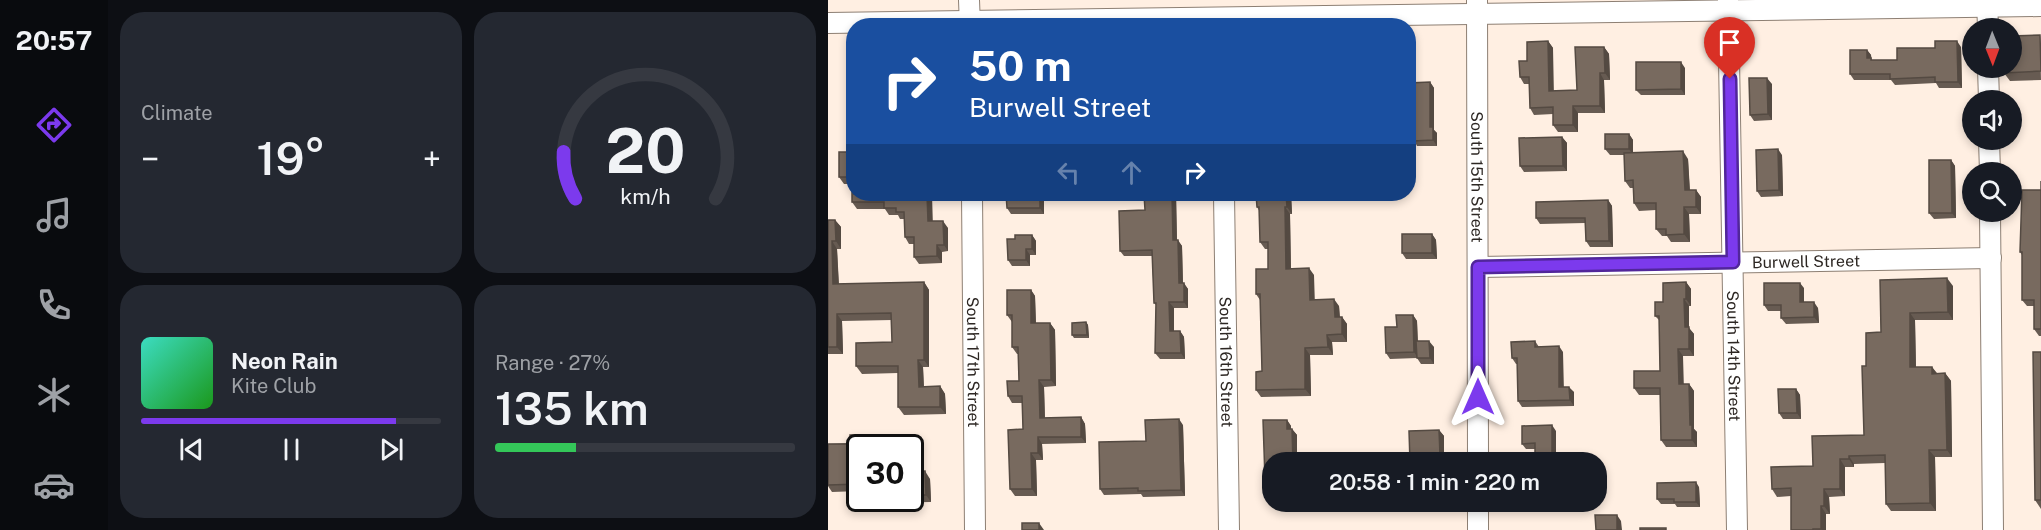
<!DOCTYPE html>
<html lang="en">
<head>
<meta charset="utf-8">
<style>
  :root { --surface:#171b24; --page:#242831; --text:#f1f3f6; --muted:#9ea1a6; --line:#363941; --accent:#7c3aed }
  body { margin:0; font-family:"Public Sans",sans-serif; background:var(--page); color:var(--text); height:100vh; display:flex; flex-direction:column; font-size:22px; white-space:nowrap }
  * { box-sizing:border-box; margin:0 }
  p { font-size:20px; color:var(--muted) }
  .icon { flex:none; width:33px; height:33px; fill:none; stroke:currentColor; stroke-width:2; stroke-linecap:round; stroke-linejoin:round }
  .map { position:relative; flex:1; overflow:hidden }
  .panel { display:flex; flex-direction:column; gap:12px; padding:12px; background:#0d0f14; width:720px }
  .panel>* { flex:none }
  .hud { position:absolute; left:18px; top:18px; width:570px; height:183px; border-radius:24px; box-shadow:0 3px 9px #0003; background:#1a4fa0; color:#fff; overflow:hidden }
  .needle { width:39px; rotate:179deg }
  .controls { position:absolute; left:1134px; top:18px; display:grid; gap:12px }
  .controls a { display:grid; place-items:center; width:60px; height:60px; border-radius:50%; background:var(--surface); box-shadow:0 3px 9px #0003; font-size:30px }
  .speed { position:absolute; left:18px; top:434px; display:flex; gap:12px; font-size:30px; font-weight:700; text-align:center }
  .speed>* { display:grid; place-content:center; width:78px; height:78px; border-radius:50%; background:var(--surface); box-shadow:0 3px 9px #0003; line-height:1 }
  .speed .limit { border:3px solid #111; border-radius:9px; background:#fff; color:#111 }
  .pin { position:absolute; display:grid; place-items:center; width:51px; height:51px; color:#fff; margin:-62px -26px; border-radius:50% 50% 50% 0; rotate:-45deg; box-shadow:0 0 6px #0007 }
  .pin .icon { rotate:45deg }
  .me { position:absolute; width:66px; margin:-33px; rotate:0deg; stroke-linejoin:round; filter:drop-shadow(0 0 4px #0008) }
  .turn { display:flex; align-items:center; gap:21px; height:126px; padding:0 24px; font-size:27px }
  .turn .icon { width:78px; height:78px; stroke-width:2.5 }
  .turn b { display:block; font-size:42px; line-height:51px }
  .lanes { display:flex; align-items:center; height:57px; padding:0 24px; background:#0003; justify-content:center; gap:30px; direction:ltr }
  .lanes .off { opacity:.35 }
  .big { font-size:45px; font-weight:600; line-height:1.1 }
  .panel .widget { flex:1; display:flex; flex-direction:column; justify-content:center; gap:9px; min-width:0; padding:0 21px; border-radius:24px; background:var(--page) }
  .panel .dial { align-items:center; gap:0 }
  .dial svg { height:156px; overflow:visible; fill:none; stroke:var(--line); stroke-width:7; stroke-linecap:round; text-anchor:middle }
  .dial text { fill:var(--text); stroke:none }
  .song { display:flex; align-items:center; gap:18px }
  .cover { width:72px; height:72px; border-radius:9px; background:linear-gradient(135deg,hsl(170 70% 55%),hsl(120 70% 35%)) }
  .played { height:6px; border-radius:3px; background:linear-gradient(90deg,var(--accent) 85%,var(--line) 85%) }
  .keys { display:flex; justify-content:space-around; direction:ltr }
  .heat { display:flex; justify-content:space-between; align-items:center; font-size:33px; direction:ltr }
  .charge { height:9px; border-radius:4px; background:linear-gradient(90deg,#34c759 27%,var(--line) 0) }
  .panel .tiles { flex:1; display:grid; gap:12px; grid-template-columns:repeat(2,1fr) }
  .trip { position:absolute; left:434px; top:452px; width:345px; height:60px; border-radius:24px; background:var(--surface); box-shadow:0 3px 9px #0003; font-weight:600; line-height:60px; text-align:center }
  main { display:flex; flex:1; min-height:0 }
  .dock { display:flex; flex-direction:column; width:108px; justify-content:space-around; align-items:center; background:#090b0e; color:var(--muted) }
  .dock .icon { width:42px; height:42px }
  .dock .on { color:var(--accent) }
  .dock b { font-size:27px; color:var(--text) }
  .map>svg:first-child { display:block }
  .lines { fill:none; stroke-linecap:round; stroke-linejoin:round }
  .minor-casing { stroke:#8d7f73; stroke-width:22 }
  .minor { stroke:#fff; stroke-width:20 }
  .wall { fill:#675b52 }
  .shaded-wall { fill:#544a42 }
  .building { fill:#786a5f; stroke:#544a42; stroke-width:1.5 }
  .route-casing { stroke:#51269a; stroke-width:15 }
  .route { stroke:#7c3aed; stroke-width:10 }
  .labels { text-anchor:middle; dominant-baseline:central; stroke-width:6; stroke-linejoin:round; paint-order:stroke }
  .street-label { font-size:16px; fill:#2d2723; stroke:#fff }
</style>
</head>
<body>
<main>
<nav class="dock">
<b>20:57</b>
<svg class="icon on" aria-label="directions" viewBox="0 0 24 24"><path d="M12 3l9 9-9 9-9-9zM9 14v-3h6M13 9l2 2-2 2"/></svg>
<svg class="icon" aria-label="music" viewBox="0 0 24 24"><path d="M9 18V5l10-2v13"/><circle cx="6" cy="18" r="3"/><circle cx="16" cy="16" r="3"/></svg>
<svg class="icon" aria-label="phone" viewBox="0 0 24 24"><path d="M5 4h4l2 5-3 2q2 4 5 5l2-3 5 2v4C11 20 4 13 5 4z"/></svg>
<svg class="icon" aria-label="climate" viewBox="0 0 24 24"><path d="M12 3v18M4 7l16 10M4 17L20 7"/></svg>
<svg class="icon" aria-label="car" viewBox="0 0 24 24"><path d="M5 17H2v-5l4-1 3-4h7l3 4 3 1v5h-3M9 17h6M6 11h13"/><circle cx="7" cy="17" r="2"/><circle cx="17" cy="17" r="2"/></svg>
</nav>
<section class="panel">
<div class="tiles">
<div class="widget"><p>Climate</p>
<div class="heat"><a>−</a><b class="big">19°</b><a>+</a></div>
</div>
<div class="widget dial"><svg viewBox="0 0 100 80">
<path d="M14 69A42 42 0 1 1 86 69"/>
<path d="M14 69A42 42 0 0 1 8 45" stroke="#7c3aed"/>
<text x="50" y="56" font-size="32" font-weight="700">20</text>
<text x="50" y="72" font-size="11">km/h</text>
</svg></div>
<div class="widget">
<div class="song"><i class="cover"></i><div><b>Neon Rain</b><p>Kite Club</p></div></div>
<div class="played"></div>
<div class="keys"><svg class="icon" aria-label="previous" viewBox="0 0 24 24"><path d="M18 5L8 12l10 7zM5 5v14"/></svg><svg class="icon" aria-label="pause" viewBox="0 0 24 24"><path d="M8 5v14M16 5v14"/></svg><svg class="icon" aria-label="next" viewBox="0 0 24 24"><path d="M6 5l10 7-10 7zM19 5v14"/></svg></div>
</div>
<div class="widget"><p>Range · 27%</p><b class="big">135 km</b><div class="charge"></div></div>
</div>
</section>
<div class="map">
<svg width="1213" height="530" viewBox="0 0 1213 530">
  <rect width="100%" height="100%" fill="#ffefe2"/>
  <g class="lines">
    <defs>
      <g id="minor">
        <path d="M 141,0 L 142,26"/>
        <path id="s1" d="M 649,0 L 650,462"/>
        <path id="s2" d="M 900,0 L 909,530"/>
        <path d="M 1159,0 L 1160,28"/>
        <path d="M 0,23 L 1213,6"/>
        <path d="M 1160,68 L 1161,100"/>
        <path d="M 1161,140 L 1162,172"/>
        <path id="s3" d="M 144,194 L 147,530"/>
        <path id="s4" d="M 396,194 L 401,530"/>
        <path d="M 1162,212 L 1165,530"/>
        <path id="s5" d="M 650,267 L 1163,258"/>
        <path d="M 650,530 L 650,501"/>
      </g>
    </defs>
    <use href="#minor" class="minor-casing"/>
    <use href="#minor" class="minor"/>
  </g>
  <path class="wall" d="M 1212,35 L 1213,80 L 1182,81 L 1176,73 Z
    M 720,41 L 725,48 L 725,91 L 749,90 L 776,47 L 781,54 L 782,80 L 776,80 L 777,113 L 750,113 L 750,132 L 730,132 L 725,125 L 725,114 L 706,115 L 702,108 L 701,84 L 696,84 L 692,77 L 699,61 Z
    M 1133,47 L 1134,88 L 1111,88 L 1108,83 L 1067,85 L 1063,80 L 1026,80 L 1022,74 L 1039,50 L 1043,55 L 1044,60 L 1069,60 Z
    M 857,68 L 857,95 L 813,95 L 808,90 Z
    M 602,82 L 606,88 L 606,130 L 609,133 L 609,146 L 589,146 L 588,144 L 583,145 L 580,141 L 580,83 Z
    M 944,84 L 944,120 L 926,121 L 922,115 Z
    M 801,134 L 805,140 L 805,153 L 860,159 L 862,190 L 868,190 L 873,197 L 873,214 L 861,214 L 862,242 L 843,242 L 839,236 L 834,236 L 828,229 L 828,210 L 811,211 L 806,203 L 805,188 L 802,188 L 797,181 L 796,155 L 782,155 L 777,149 Z
    M 734,137 L 739,143 L 739,171 L 696,172 L 692,166 Z
    M 26,152 L 26,194 L 104,194 L 104,221 L 120,228 L 120,251 L 114,252 L 114,263 L 91,264 L 86,257 L 86,244 L 81,244 L 77,237 L 76,219 L 72,219 L 70,215 L 61,215 L 57,209 L 29,209 L 24,202 L 24,184 L 16,184 L 11,177 Z
    M 954,155 L 955,196 L 933,197 L 929,191 Z
    M 1123,160 L 1127,166 L 1128,218 L 1106,219 L 1101,213 Z
    M 1213,181 L 1213,336 L 1211,336 L 1206,329 L 1206,306 L 1199,306 L 1194,300 L 1194,255 L 1192,252 L 1213,190 Z
    M 216,194 L 216,214 L 183,214 L 179,208 Z
    M 348,194 L 349,240 L 354,246 L 355,283 L 360,289 L 360,308 L 346,308 L 346,331 L 352,331 L 356,337 L 357,359 L 332,359 L 327,353 L 328,305 L 326,303 L 324,256 L 296,256 L 292,251 L 317,210 Z
    M 428,194 L 463,194 L 464,214 L 462,214 L 463,269 L 486,275 L 486,300 L 511,306 L 512,317 L 514,317 L 519,324 L 519,342 L 504,342 L 505,355 L 482,355 L 483,396 L 433,397 L 428,390 L 434,371 L 432,300 L 428,294 L 440,269 L 440,249 L 437,249 L 432,242 L 432,212 L 429,207 Z
    M 780,200 L 784,206 L 785,247 L 762,247 L 758,241 L 757,223 L 712,224 L 708,218 Z
    M 0,220 L 7,220 L 13,227 L 13,249 L 9,249 L 11,284 L 96,282 L 101,290 L 101,367 L 95,367 L 96,387 L 112,386 L 117,394 L 118,414 L 76,415 L 70,407 L 70,373 L 34,374 L 28,366 L 64,342 L 64,320 L 14,321 L 15,354 L 0,354 Z
    M 604,234 L 608,240 L 609,259 L 578,259 L 574,253 Z
    M 204,235 L 208,241 L 208,255 L 202,255 L 202,266 L 184,266 L 180,260 L 187,239 Z
    M 1052,280 L 1125,286 L 1125,320 L 1087,320 L 1088,367 L 1104,367 L 1109,373 L 1117,373 L 1123,381 L 1124,457 L 1107,457 L 1108,511 L 1063,511 L 1058,504 L 1057,463 L 1026,464 L 1026,467 L 1017,467 L 1017,496 L 1001,497 L 1002,514 L 998,514 L 998,530 L 963,530 L 963,496 L 949,497 L 944,489 L 985,466 L 1036,435 L 1038,366 L 1053,332 Z
    M 858,282 L 863,289 L 863,306 L 861,306 L 861,328 L 866,334 L 866,356 L 855,356 L 855,384 L 861,384 L 866,391 L 866,429 L 869,432 L 869,447 L 838,447 L 833,440 L 832,395 L 811,395 L 806,388 L 832,371 L 831,320 L 827,316 L 835,302 Z
    M 976,288 L 976,302 L 990,308 L 991,323 L 958,324 L 953,318 L 953,311 L 940,311 L 936,305 Z
    M 203,290 L 207,296 L 208,323 L 222,323 L 227,330 L 228,386 L 216,387 L 217,418 L 253,417 L 257,424 L 258,443 L 214,444 L 215,460 L 208,460 L 209,496 L 187,496 L 182,489 L 195,429 L 194,403 L 184,403 L 180,396 L 191,381 L 190,354 L 189,354 L 184,347 L 184,322 L 179,315 Z
    M 585,315 L 589,321 L 590,341 L 606,347 L 606,364 L 593,364 L 589,358 L 562,359 L 558,353 L 569,327 Z
    M 258,322 L 260,325 L 261,338 L 246,338 L 244,335 Z
    M 707,341 L 711,347 L 735,352 L 735,387 L 746,392 L 746,406 L 694,407 L 690,401 L 690,364 L 688,364 L 684,358 Z
    M 1213,352 L 1213,509 L 1207,500 Z
    M 968,389 L 972,395 L 973,419 L 955,419 L 951,413 Z
    M 459,420 L 463,426 L 463,429 L 464,429 L 469,435 L 469,462 L 444,462 L 444,485 L 441,485 L 437,479 Z
    M 355,425 L 357,496 L 315,497 L 313,494 L 276,495 L 272,489 L 318,441 Z
    M 611,430 L 616,436 L 616,460 L 610,460 L 610,462 L 582,462 Z
    M 728,431 L 728,454 L 738,453 L 742,459 L 707,449 L 698,449 L 694,444 Z
    M 47,442 L 32,447 L 32,491 L 4,492 L 0,486 L 0,444 Z
    M 82,472 L 102,479 L 103,502 L 37,503 L 34,498 L 82,498 Z
    M 871,487 L 872,507 L 849,507 L 847,504 L 833,504 L 829,499 Z
    M 585,501 L 611,501 L 611,504 L 587,505 Z
    M 714,501 L 736,501 L 736,508 L 718,508 Z"/>
  <path class="shaded-wall" d="M 720,41 L 725,48 L 726,98 L 721,91 Z
    M 1129,41 L 1133,47 L 1134,88 L 1130,82 Z
    M 776,47 L 781,54 L 782,80 L 777,73 Z
    M 1039,50 L 1043,55 L 1043,59 L 1047,64 L 1039,58 Z
    M 853,62 L 857,68 L 857,95 L 853,89 Z
    M 772,73 L 776,80 L 777,113 L 772,106 Z
    M 939,78 L 944,84 L 944,120 L 940,114 Z
    M 602,82 L 606,88 L 606,130 L 609,133 L 609,146 L 605,140 L 602,127 Z
    M 745,106 L 750,113 L 750,132 L 745,125 Z
    M 801,134 L 805,140 L 805,155 L 801,149 Z
    M 734,137 L 739,143 L 739,171 L 735,166 Z
    M 950,149 L 954,155 L 955,196 L 951,190 Z
    M 855,151 L 860,159 L 862,197 L 857,190 Z
    M 1123,160 L 1127,166 L 1128,218 L 1124,213 Z
    M 868,190 L 873,197 L 873,214 L 868,207 Z
    M 99,194 L 104,194 L 105,228 L 100,221 Z
    M 212,194 L 216,194 L 216,214 L 212,208 Z
    M 344,194 L 348,194 L 349,246 L 345,240 Z
    M 458,194 L 463,194 L 464,214 L 459,207 Z
    M 780,200 L 784,206 L 785,247 L 781,241 Z
    M 457,207 L 462,214 L 463,276 L 458,269 Z
    M 856,207 L 861,214 L 862,242 L 856,234 Z
    M 7,220 L 13,227 L 13,249 L 8,241 Z
    M 115,221 L 120,228 L 120,251 L 116,245 Z
    M 604,234 L 608,240 L 609,259 L 604,253 Z
    M 204,235 L 208,241 L 208,255 L 204,249 Z
    M 350,240 L 354,246 L 355,289 L 351,283 Z
    M 4,241 L 9,249 L 11,292 L 5,284 Z
    M 109,245 L 114,252 L 114,263 L 109,256 Z
    M 198,249 L 202,255 L 202,266 L 198,260 Z
    M 481,268 L 486,275 L 487,307 L 482,300 Z
    M 1119,278 L 1125,286 L 1125,320 L 1120,312 Z
    M 96,282 L 101,290 L 101,367 L 96,360 Z
    M 858,282 L 863,289 L 863,306 L 858,299 Z
    M 356,283 L 360,289 L 360,308 L 356,302 Z
    M 972,283 L 976,288 L 976,308 L 972,302 Z
    M 203,290 L 207,296 L 208,330 L 203,323 Z
    M 506,299 L 511,306 L 512,324 L 507,317 Z
    M 856,299 L 861,306 L 861,328 L 866,334 L 866,356 L 861,349 L 857,327 Z
    M 341,302 L 346,308 L 346,337 L 342,331 Z
    M 986,302 L 990,308 L 991,323 L 986,317 Z
    M 1082,313 L 1087,320 L 1088,375 L 1082,367 Z
    M 9,314 L 14,321 L 15,354 L 9,347 Z
    M 585,315 L 589,321 L 590,358 L 586,352 Z
    M 514,317 L 519,324 L 519,342 L 514,334 Z
    M 258,322 L 260,325 L 261,338 L 259,335 Z
    M 222,323 L 227,330 L 228,386 L 223,380 Z
    M 352,331 L 356,337 L 357,359 L 353,353 Z
    M 499,335 L 504,342 L 505,355 L 500,347 Z
    M 601,341 L 606,347 L 606,364 L 602,358 Z
    M 731,346 L 735,352 L 736,393 L 731,387 Z
    M 477,348 L 482,355 L 483,396 L 477,389 Z
    M 850,349 L 855,356 L 856,391 L 851,384 Z
    M 90,360 L 95,367 L 96,394 L 91,387 Z
    M 1104,367 L 1109,374 L 1104,374 Z
    M 1117,373 L 1123,381 L 1124,457 L 1119,450 Z
    M 211,380 L 216,387 L 217,425 L 212,418 Z
    M 861,384 L 866,391 L 866,429 L 869,432 L 869,447 L 864,440 L 862,425 Z
    M 112,386 L 117,394 L 118,414 L 112,407 Z
    M 741,387 L 746,392 L 746,406 L 742,400 Z
    M 968,389 L 972,395 L 973,419 L 969,413 Z
    M 253,417 L 257,424 L 258,443 L 253,437 Z
    M 351,419 L 355,425 L 357,496 L 353,490 Z
    M 459,420 L 463,426 L 463,435 L 459,429 Z
    M 724,425 L 728,431 L 728,460 L 724,454 Z
    M 464,429 L 469,435 L 469,462 L 465,462 Z
    M 611,430 L 616,436 L 616,460 L 612,455 Z
    M 42,435 L 47,442 L 47,447 L 42,444 Z
    M 210,437 L 214,444 L 215,460 L 210,453 Z
    M 1101,450 L 1107,457 L 1108,511 L 1102,503 Z
    M 203,453 L 208,460 L 209,496 L 204,489 Z
    M 738,453 L 742,459 L 742,462 L 738,462 Z
    M 606,455 L 610,460 L 610,462 L 606,462 Z
    M 1021,456 L 1026,464 L 1026,467 L 1021,459 Z
    M 1012,459 L 1017,467 L 1017,496 L 1012,489 Z
    M 97,471 L 102,479 L 103,502 L 98,495 Z
    M 868,482 L 871,487 L 872,507 L 868,502 Z
    M 996,489 L 1001,497 L 1002,514 L 996,506 Z
    M 732,501 L 736,501 L 736,508 L 732,502 Z
    M 993,506 L 998,514 L 998,530 L 994,530 L 993,529 Z
    M 789,515 L 793,521 L 794,530 L 789,530 Z
    M 211,523 L 216,530 L 211,530 Z"/>
  <path class="building" d="M 1212,35 L 1213,71 L 1176,73 L 1176,68 L 1184,68 L 1184,36 Z
    M 720,41 L 721,91 L 749,90 L 747,47 L 776,47 L 777,73 L 772,73 L 772,106 L 745,106 L 745,125 L 725,125 L 725,107 L 702,108 L 701,77 L 692,77 L 691,61 L 699,61 L 699,42 Z
    M 1107,41 L 1129,41 L 1130,82 L 1107,82 L 1107,77 L 1062,79 L 1062,74 L 1022,74 L 1022,50 L 1039,50 L 1039,58 L 1043,58 L 1043,60 L 1069,60 L 1069,48 L 1107,48 Z
    M 808,62 L 853,62 L 853,89 L 808,90 Z
    M 921,78 L 939,78 L 940,114 L 922,115 Z
    M 602,82 L 602,127 L 605,127 L 605,140 L 585,141 L 585,139 L 580,139 L 580,83 Z
    M 777,134 L 801,134 L 801,149 L 777,149 Z
    M 734,137 L 735,166 L 692,166 L 691,138 Z
    M 950,149 L 951,190 L 929,191 L 928,150 Z
    M 855,151 L 857,190 L 868,190 L 868,207 L 856,207 L 856,234 L 838,235 L 838,229 L 828,229 L 828,203 L 806,203 L 805,180 L 797,181 L 796,153 Z
    M 11,152 L 26,152 L 26,194 L 99,194 L 100,221 L 115,221 L 116,245 L 109,245 L 109,256 L 86,257 L 86,237 L 77,237 L 76,212 L 68,212 L 68,208 L 56,208 L 56,202 L 24,202 L 24,177 L 11,177 Z
    M 1101,160 L 1123,160 L 1124,213 L 1101,213 Z
    M 1213,181 L 1213,329 L 1206,329 L 1206,300 L 1194,300 L 1194,252 L 1192,252 L 1194,190 L 1213,190 Z
    M 178,194 L 212,194 L 212,208 L 179,208 Z
    M 316,194 L 344,194 L 345,240 L 350,240 L 351,283 L 356,283 L 356,302 L 341,302 L 342,331 L 352,331 L 353,353 L 327,353 L 328,303 L 326,303 L 324,250 L 292,251 L 291,211 L 317,210 Z
    M 428,194 L 458,194 L 459,207 L 457,207 L 458,269 L 481,268 L 482,300 L 506,299 L 507,317 L 514,317 L 514,334 L 499,335 L 500,347 L 477,348 L 477,389 L 428,390 L 428,372 L 434,371 L 432,294 L 428,294 L 428,269 L 440,269 L 440,242 L 432,242 L 431,207 L 429,207 Z
    M 780,200 L 781,241 L 758,241 L 757,218 L 708,218 L 708,202 Z
    M 0,220 L 7,220 L 8,241 L 4,241 L 5,284 L 96,282 L 96,360 L 90,360 L 91,387 L 112,386 L 112,407 L 70,407 L 70,366 L 28,366 L 28,343 L 64,342 L 63,313 L 9,314 L 9,347 L 0,347 Z
    M 574,234 L 604,234 L 604,253 L 574,253 Z
    M 187,235 L 204,235 L 204,249 L 198,249 L 198,260 L 180,260 L 179,239 L 187,239 Z
    M 1119,278 L 1120,312 L 1082,313 L 1082,367 L 1104,367 L 1104,374 L 1117,373 L 1119,450 L 1101,450 L 1102,503 L 1058,504 L 1057,455 L 1021,456 L 1021,459 L 1012,459 L 1012,489 L 996,489 L 996,506 L 993,506 L 993,529 L 985,529 L 985,530 L 963,530 L 963,488 L 944,489 L 943,467 L 985,466 L 984,436 L 1036,435 L 1034,366 L 1038,366 L 1038,333 L 1053,332 L 1052,280 Z
    M 858,282 L 858,299 L 856,299 L 857,327 L 861,327 L 861,349 L 850,349 L 851,384 L 861,384 L 862,425 L 864,425 L 864,440 L 833,440 L 832,388 L 806,388 L 806,371 L 832,371 L 831,316 L 827,316 L 827,302 L 835,302 L 835,283 Z
    M 936,283 L 972,283 L 972,302 L 986,302 L 986,317 L 953,318 L 953,305 L 936,305 Z
    M 179,290 L 203,290 L 203,323 L 222,323 L 223,380 L 211,380 L 212,418 L 253,417 L 253,437 L 210,437 L 210,453 L 203,453 L 204,489 L 182,489 L 180,430 L 195,429 L 194,396 L 180,396 L 179,381 L 191,381 L 190,347 L 184,347 L 184,315 L 179,315 Z
    M 568,315 L 585,315 L 586,352 L 558,353 L 557,327 L 569,327 Z
    M 258,322 L 259,335 L 244,335 L 244,323 Z
    M 588,341 L 601,341 L 602,358 L 589,358 Z
    M 707,341 L 707,347 L 731,346 L 731,387 L 741,387 L 742,400 L 690,401 L 689,358 L 684,358 L 683,342 Z
    M 1205,352 L 1213,352 L 1213,500 L 1207,500 Z
    M 950,389 L 968,389 L 969,413 L 951,413 Z
    M 351,419 L 353,490 L 310,491 L 310,488 L 272,489 L 271,442 L 318,441 L 317,420 Z
    M 435,420 L 459,420 L 459,429 L 464,429 L 465,462 L 444,462 L 444,494 L 444,479 L 437,479 Z
    M 724,425 L 724,454 L 738,453 L 738,462 L 707,462 L 707,443 L 694,444 L 694,426 Z
    M 611,430 L 612,455 L 606,455 L 606,462 L 582,462 L 581,431 Z
    M 22,435 L 42,435 L 42,444 L 49,444 L 49,447 L 32,447 L 32,484 L 0,485 L 0,444 L 22,444 Z
    M 97,471 L 98,495 L 82,495 L 82,472 Z
    M 868,482 L 868,502 L 846,502 L 846,499 L 829,499 L 829,483 Z
    M 714,501 L 732,501 L 732,502 L 714,503 Z
    M 767,515 L 789,515 L 789,530 L 768,530 Z
    M 194,523 L 211,523 L 211,530 L 194,530 Z
    M 812,528 L 838,528 L 838,530 L 812,530 Z"/>
  <g class="lines">
    <defs>
      <path id="route" d="M 650,397 L 650,267 L 905,262 L 902,79"/>
    </defs>
    <use href="#route" class="route-casing"/>
    <use href="#route" class="route"/>
  </g>
  <g class="labels">
    <g class="street-label">
      <text stroke="none"><textPath href="#s1" startOffset="177">South 15th Street</textPath></text>
      <text stroke="none"><textPath href="#s5" startOffset="328">Burwell Street</textPath></text>
      <text stroke="none"><textPath href="#s2" startOffset="356">South 14th Street</textPath></text>
      <text stroke="none"><textPath href="#s3" startOffset="168">South 17th Street</textPath></text>
      <text stroke="none"><textPath href="#s4" startOffset="168">South 16th Street</textPath></text>
    </g>
  </g>
</svg>
<div class="controls">
<a><svg class="needle" viewBox="-14 -14 28 28"><path d="M0-13l5 13h-10z" fill="#e53935"/><path d="M0 13l5-13h-10z" fill="#9ea1a6"/></svg></a>
<a><svg class="icon" aria-label="sound" viewBox="0 0 24 24"><path d="M4 9h4l5-4v14l-5-4H4zM17 9q2 3 0 6"/></svg></a>
<a><svg class="icon" aria-label="search" viewBox="0 0 24 24"><circle cx="10" cy="10" r="6"/><path d="M15 15l6 6"/></svg></a>
</div>
<div class="speed"><div class="limit">30</div></div>
<div class="pin" style="left:902px;top:79px;background:#d93025"><svg class="icon" aria-label="arrive" viewBox="0 0 24 24"><path d="M6 21V4h12l-3 4 3 4H6"/></svg></div>
<svg class="me" style="left:650px;top:397px" viewBox="-20 -20 40 40"><path d="M0-17L14 15 0 8-14 15z" fill="#7c3aed" stroke="#fff" stroke-width="4"/></svg>
<div class="trip">20:58 · 1 min · 220 m</div>
<div class="hud">
<div class="turn"><svg class="icon" aria-label="right" viewBox="0 0 24 24"><path d="M7 20v-9h11M14 6l5 5-5 5"/></svg><div><b>50 m</b>Burwell Street</div></div>
<div class="lanes"><svg class="icon off" aria-label="left" viewBox="0 0 24 24"><path d="M17 20v-9H6M10 6l-5 5 5 5"/></svg><svg class="icon off" aria-label="ahead" viewBox="0 0 24 24"><path d="M12 20V5M6 11l6-6 6 6"/></svg><svg class="icon" aria-label="right" viewBox="0 0 24 24"><path d="M7 20v-9h11M14 6l5 5-5 5"/></svg></div>
</div>
</div>
</main>
</body>
</html>
